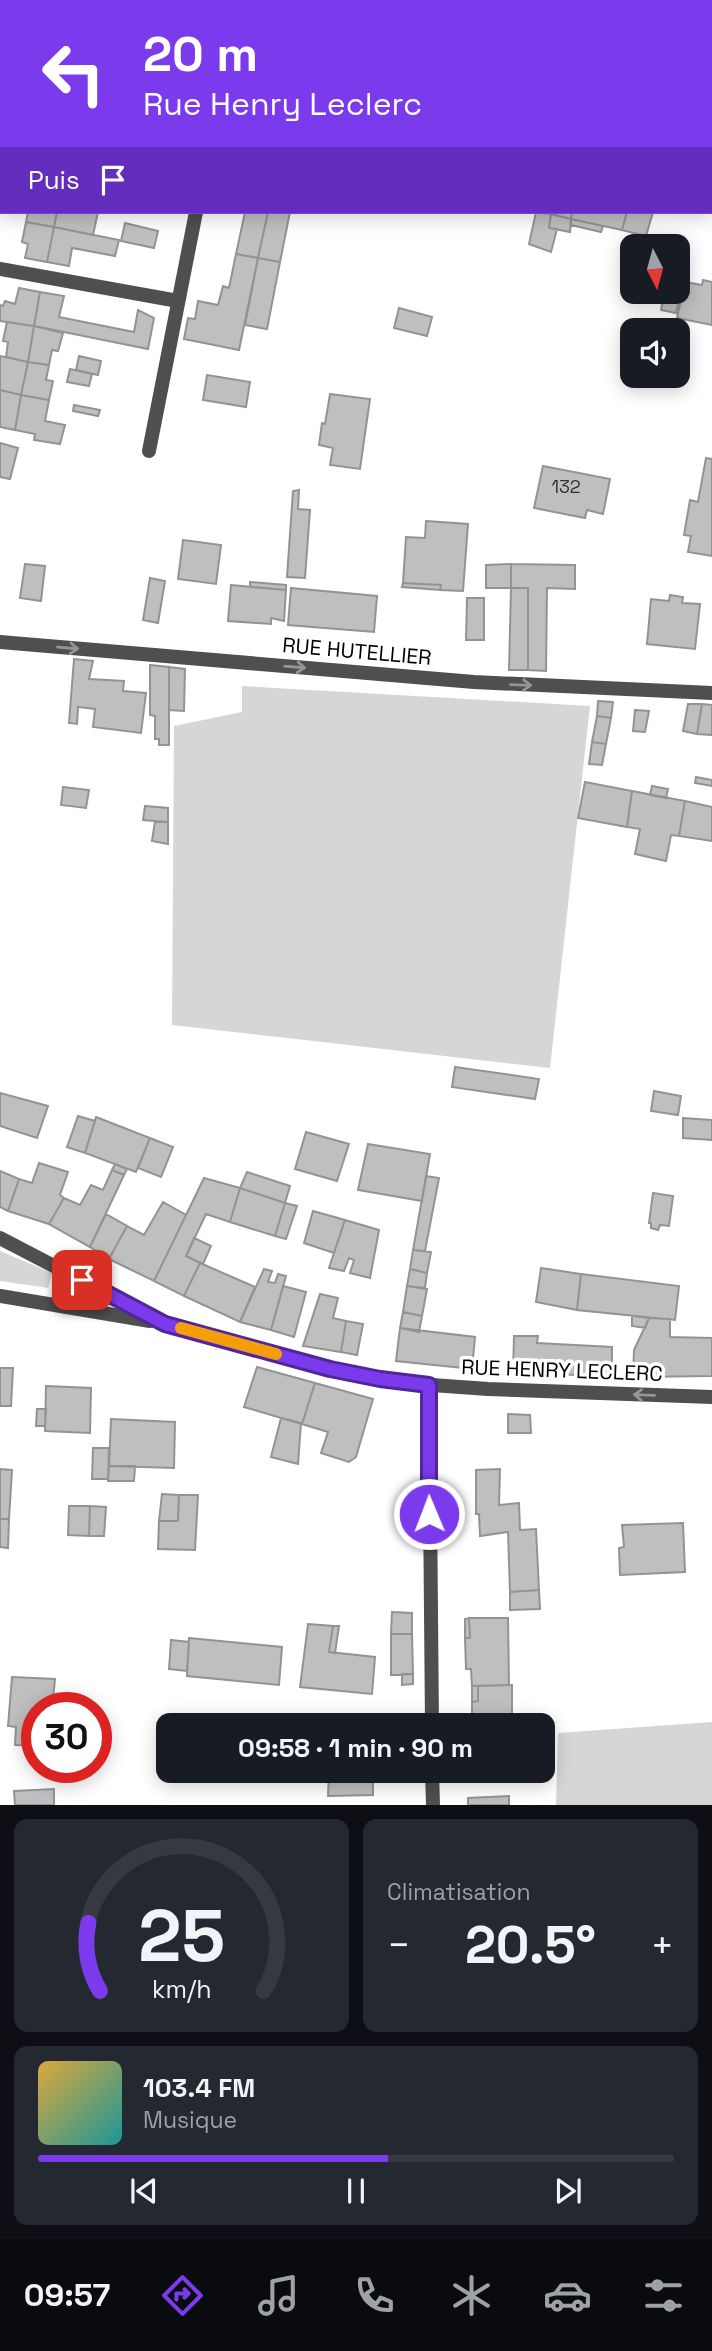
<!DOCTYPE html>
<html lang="fr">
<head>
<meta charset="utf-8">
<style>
  :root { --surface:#171b24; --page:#242831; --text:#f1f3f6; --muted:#9ea1a6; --line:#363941; --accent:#7c3aed }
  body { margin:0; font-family:"Space Grotesk",sans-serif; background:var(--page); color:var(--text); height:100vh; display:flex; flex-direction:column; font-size:26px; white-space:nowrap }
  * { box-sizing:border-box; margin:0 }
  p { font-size:23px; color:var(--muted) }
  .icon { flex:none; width:38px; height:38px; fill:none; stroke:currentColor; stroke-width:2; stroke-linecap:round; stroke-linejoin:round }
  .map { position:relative; height:1805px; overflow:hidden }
  .side { display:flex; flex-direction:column; gap:14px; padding:14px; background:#0d0f14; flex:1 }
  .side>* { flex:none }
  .top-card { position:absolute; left:0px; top:0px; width:712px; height:214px; box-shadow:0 4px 18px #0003; background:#7c3aed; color:#fff; overflow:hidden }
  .needle { width:46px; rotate:174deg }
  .controls { position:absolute; left:620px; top:234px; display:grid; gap:14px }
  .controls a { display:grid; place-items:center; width:70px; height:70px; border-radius:14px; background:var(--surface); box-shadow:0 4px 18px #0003; font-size:35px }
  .speed { position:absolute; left:21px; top:1692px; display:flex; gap:14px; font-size:35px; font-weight:700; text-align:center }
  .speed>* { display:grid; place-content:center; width:91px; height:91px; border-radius:50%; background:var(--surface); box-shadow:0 4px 18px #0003; line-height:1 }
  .speed .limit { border:10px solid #d22; background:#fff; color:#111 }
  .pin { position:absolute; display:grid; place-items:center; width:60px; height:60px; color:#fff; margin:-30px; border-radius:14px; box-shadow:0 4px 10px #0006 }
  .me { position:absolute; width:77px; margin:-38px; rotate:359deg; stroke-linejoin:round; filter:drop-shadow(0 0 5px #0008) }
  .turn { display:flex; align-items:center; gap:24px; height:147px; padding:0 28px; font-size:32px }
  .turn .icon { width:91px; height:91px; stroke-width:2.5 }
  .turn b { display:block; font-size:49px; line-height:60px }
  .then { display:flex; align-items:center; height:66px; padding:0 28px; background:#0003; gap:14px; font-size:26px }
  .big { font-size:52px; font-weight:700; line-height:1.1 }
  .side .card { flex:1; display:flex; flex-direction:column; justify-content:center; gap:10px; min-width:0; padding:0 24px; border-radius:14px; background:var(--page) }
  .side .dial { align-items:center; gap:0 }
  .dial svg { height:182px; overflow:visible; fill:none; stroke:var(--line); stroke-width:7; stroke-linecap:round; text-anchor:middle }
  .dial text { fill:var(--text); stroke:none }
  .song { display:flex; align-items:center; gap:21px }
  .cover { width:84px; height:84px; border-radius:10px; background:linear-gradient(135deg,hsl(40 70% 55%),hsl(180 70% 35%)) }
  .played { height:7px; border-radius:4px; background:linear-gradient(90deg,var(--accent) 55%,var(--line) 55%) }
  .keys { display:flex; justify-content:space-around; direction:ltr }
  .heat { display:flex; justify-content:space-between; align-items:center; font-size:38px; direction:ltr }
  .side .tiles { flex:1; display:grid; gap:14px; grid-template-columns:1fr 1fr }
  .card:last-child { grid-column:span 2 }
  .trip { position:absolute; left:156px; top:1713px; width:399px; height:70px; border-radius:14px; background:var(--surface); box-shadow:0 4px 18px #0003; font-weight:700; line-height:70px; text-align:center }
  .tab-bar { display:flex; height:112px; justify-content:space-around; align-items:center; background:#090b0e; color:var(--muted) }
  .tab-bar .icon { width:49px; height:49px }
  .tab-bar .selected { color:var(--accent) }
  .tab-bar b { font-size:32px; color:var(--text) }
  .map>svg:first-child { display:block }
  .green { fill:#d6d6d6 }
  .building { fill:#bfbfbf; stroke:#939393; stroke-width:2 }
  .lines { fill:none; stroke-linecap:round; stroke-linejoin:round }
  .minor { stroke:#4f4f4f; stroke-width:14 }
  .oneway { stroke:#959595 }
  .route-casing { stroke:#51269a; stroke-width:18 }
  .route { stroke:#7c3aed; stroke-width:12 }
  .slow { stroke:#f59e0b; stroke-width:12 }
  .labels { text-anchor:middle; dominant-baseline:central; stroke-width:7; stroke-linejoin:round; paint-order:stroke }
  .number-label { font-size:18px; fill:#303030 }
  .street-label { font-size:21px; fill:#000; stroke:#fff }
</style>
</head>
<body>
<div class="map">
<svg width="712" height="1805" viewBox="0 0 712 1805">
  <rect width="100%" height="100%" fill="#fff"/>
  <path class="green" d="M 242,686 L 590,706 L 550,1068 L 172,1025 L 174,726 L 242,712 Z
    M 0,1251 L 52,1273 L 48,1288 L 0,1281 Z
    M 712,1722 L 712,1805 L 556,1805 L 558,1733 Z"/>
  <path class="building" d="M 175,0 L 227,0 L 175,2 Z
    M 377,0 L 428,0 L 377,2 Z
    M 456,0 L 506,0 L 455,2 Z
    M 541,0 L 602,0 L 541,2 Z
    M 28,212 L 57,212 L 54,227 L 26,222 Z
    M 57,212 L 98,212 L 93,235 L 54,227 Z
    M 245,212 L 268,212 L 258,258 L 236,254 Z
    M 268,212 L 290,212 L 280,262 L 258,258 Z
    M 536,212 L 551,214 L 549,228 L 557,229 L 551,252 L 529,244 Z
    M 542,212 L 572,212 L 571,219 Z
    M 572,212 L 627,212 L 622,230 L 571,219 Z
    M 627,212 L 653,212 L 646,236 L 622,230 Z
    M 551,214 L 571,219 L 570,232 L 549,228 Z
    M 571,219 L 603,226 L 601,232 L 571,225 Z
    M 26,222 L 54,227 L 47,262 L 25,258 L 28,244 L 22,242 Z
    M 125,223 L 158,231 L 154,248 L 121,241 Z
    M 54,227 L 119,240 L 115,256 L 72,248 L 69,266 L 47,262 Z
    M 236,254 L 258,258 L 239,350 L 184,339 L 188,318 L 195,319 L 198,301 L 218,305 L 223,286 L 229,288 Z
    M 258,258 L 280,262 L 267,329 L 245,325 Z
    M 703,280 L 712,282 L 712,325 L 677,318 L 685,282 L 702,285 Z
    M 19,288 L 40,292 L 34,326 L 0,321 L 0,305 L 3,306 L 5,301 L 15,304 Z
    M 40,292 L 64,296 L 59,317 L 134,332 L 138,310 L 154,318 L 148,349 L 34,326 Z
    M 664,292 L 680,295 L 676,313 L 661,310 Z
    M 399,308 L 432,317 L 427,336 L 394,328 Z
    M 7,322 L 34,326 L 28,362 L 6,357 L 8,342 L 3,341 Z
    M 34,326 L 63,333 L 58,351 L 52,350 L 49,365 L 28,362 Z
    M 0,356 L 28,362 L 21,395 L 0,390 Z
    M 79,356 L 101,361 L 98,375 L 76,370 Z
    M 28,362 L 49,365 L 46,380 L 53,381 L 49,400 L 21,395 Z
    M 70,369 L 92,374 L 89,386 L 67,382 Z
    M 207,375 L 250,382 L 246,407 L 203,400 Z
    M 0,390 L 21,395 L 15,430 L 0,427 Z
    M 330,394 L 370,399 L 360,469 L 330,465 L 333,448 L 319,445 L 322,423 L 325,424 Z
    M 21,395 L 49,400 L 45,421 L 65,425 L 60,444 L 34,440 L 35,434 L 15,430 Z
    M 74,405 L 100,410 L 98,416 L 73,411 Z
    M 0,443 L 18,448 L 10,479 L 0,477 Z
    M 706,458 L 712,459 L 712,556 L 688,552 L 691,536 L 684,535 L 690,500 L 698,502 Z
    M 543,466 L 610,479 L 603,514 L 587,510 L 585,518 L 534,508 Z
    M 299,490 L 298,509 L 310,510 L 305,578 L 287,577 L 293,491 Z
    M 426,521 L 468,524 L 463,591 L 440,590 L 441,585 L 403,583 L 406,537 L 425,538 Z
    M 183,540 L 221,545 L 216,584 L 178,579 Z
    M 25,564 L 45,566 L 41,601 L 20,598 Z
    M 511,564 L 511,588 L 486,588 L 486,565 Z
    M 511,564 L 575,565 L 575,589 L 547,588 L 546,671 L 528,670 L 528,588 L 511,588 Z
    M 150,578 L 165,581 L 158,623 L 143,620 Z
    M 250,582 L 286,585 L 286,590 L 250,587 Z
    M 403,583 L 441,585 L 440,590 L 402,587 Z
    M 231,585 L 286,590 L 284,621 L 271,618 L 271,624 L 228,621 Z
    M 291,588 L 377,596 L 374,632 L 288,625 Z
    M 511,588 L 528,588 L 528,670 L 509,670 Z
    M 670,595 L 683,597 L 682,603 L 700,604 L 695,649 L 647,644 L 651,599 L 669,601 Z
    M 467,598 L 484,598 L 484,640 L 466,640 Z
    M 74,659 L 93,661 L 89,679 L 124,681 L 123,691 L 146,693 L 141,733 L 93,727 L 95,709 L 78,707 L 77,724 L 69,723 Z
    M 150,665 L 169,667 L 169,745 L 159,745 L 159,739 L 155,739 L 155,716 L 150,715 Z
    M 169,667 L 185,669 L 184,711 L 169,710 Z
    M 598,701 L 613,702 L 611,718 L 597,716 Z
    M 688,704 L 702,704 L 697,734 L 683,731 Z
    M 702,704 L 712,705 L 712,735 L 697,734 Z
    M 635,710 L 649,711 L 645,732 L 633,731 Z
    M 597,716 L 611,718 L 606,744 L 592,742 Z
    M 592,742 L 606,744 L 602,765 L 589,764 Z
    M 696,777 L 712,780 L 712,786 L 695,783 Z
    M 585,782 L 632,791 L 627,827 L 578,818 Z
    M 652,786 L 668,789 L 666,798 L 650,795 Z
    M 63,787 L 89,790 L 86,808 L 61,805 Z
    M 632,791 L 685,801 L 679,836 L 671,835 L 666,861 L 635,854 L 640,829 L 627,827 Z
    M 685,801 L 712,807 L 712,841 L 679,836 Z
    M 145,806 L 168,808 L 168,822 L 143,820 Z
    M 155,821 L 168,822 L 168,844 L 152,841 Z
    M 455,1067 L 539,1079 L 535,1099 L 452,1087 Z
    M 654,1091 L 681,1096 L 678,1115 L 651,1111 Z
    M 0,1093 L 48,1106 L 37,1138 L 0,1126 Z
    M 78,1116 L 95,1121 L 85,1153 L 67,1147 Z
    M 96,1117 L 150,1138 L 136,1172 L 85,1153 Z
    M 683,1118 L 712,1120 L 712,1140 L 683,1138 Z
    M 306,1132 L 349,1144 L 337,1181 L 295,1169 Z
    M 150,1138 L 173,1147 L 161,1177 L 138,1168 Z
    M 368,1144 L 430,1154 L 422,1201 L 358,1190 Z
    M 39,1163 L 68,1172 L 60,1195 L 64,1198 L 49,1224 L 8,1211 L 19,1179 L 32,1183 Z
    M 115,1164 L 127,1169 L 124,1175 L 112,1170 Z
    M 112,1170 L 124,1175 L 90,1247 L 49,1224 L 64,1198 L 80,1205 L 91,1185 L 103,1190 Z
    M 0,1171 L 19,1179 L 8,1211 L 0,1207 Z
    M 247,1172 L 290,1186 L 285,1203 L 240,1188 Z
    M 426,1176 L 439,1178 L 425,1251 L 413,1250 Z
    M 204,1178 L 240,1188 L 230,1222 L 206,1214 L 186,1256 L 200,1263 L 184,1296 L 154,1281 Z
    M 240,1188 L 285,1203 L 275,1236 L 230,1222 Z
    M 653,1193 L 673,1196 L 669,1226 L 660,1225 L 658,1230 L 651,1228 L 651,1223 L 649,1223 Z
    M 163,1202 L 186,1215 L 154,1281 L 109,1259 L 127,1226 L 144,1235 Z
    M 285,1203 L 297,1206 L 286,1239 L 275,1236 Z
    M 313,1211 L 345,1220 L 334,1253 L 304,1243 Z
    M 106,1214 L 127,1226 L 109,1259 L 90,1247 Z
    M 345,1220 L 379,1230 L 370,1278 L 350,1273 L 354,1260 L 349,1258 L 344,1271 L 329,1268 Z
    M 194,1238 L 211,1246 L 203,1264 L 186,1256 Z
    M 413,1250 L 431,1252 L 427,1273 L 410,1269 Z
    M 200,1263 L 255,1287 L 240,1322 L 184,1296 Z
    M 541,1268 L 581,1274 L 577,1310 L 536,1302 Z
    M 264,1269 L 272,1271 L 268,1282 L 275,1283 L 278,1274 L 286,1276 L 271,1330 L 240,1322 Z
    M 410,1269 L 427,1273 L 425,1288 L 407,1286 Z
    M 581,1274 L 679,1286 L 675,1320 L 577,1310 Z
    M 283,1286 L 306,1292 L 294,1337 L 271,1330 Z
    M 407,1286 L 427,1289 L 422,1316 L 403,1312 Z
    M 320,1294 L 338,1298 L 333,1318 L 346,1321 L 341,1352 L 303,1346 Z
    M 403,1312 L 422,1316 L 419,1332 L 400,1328 Z
    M 632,1316 L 649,1318 L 645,1328 L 632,1326 Z
    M 649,1318 L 670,1319 L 670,1337 L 712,1338 L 712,1376 L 633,1377 L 634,1350 Z
    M 346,1321 L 363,1324 L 357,1355 L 341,1352 Z
    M 400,1328 L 475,1337 L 472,1369 L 396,1361 Z
    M 514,1336 L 538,1336 L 537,1343 L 612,1347 L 612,1376 L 513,1373 Z
    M 257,1367 L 315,1383 L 302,1424 L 244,1407 Z
    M 0,1368 L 13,1368 L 11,1406 L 0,1406 Z
    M 315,1383 L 373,1399 L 356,1457 L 349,1462 L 321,1453 L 328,1432 L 302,1424 Z
    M 46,1386 L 91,1388 L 90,1433 L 45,1431 Z
    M 37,1409 L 46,1409 L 45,1426 L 36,1426 Z
    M 508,1414 L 530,1415 L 531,1433 L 508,1433 Z
    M 281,1418 L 301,1423 L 298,1464 L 271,1457 Z
    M 111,1419 L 175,1422 L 174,1468 L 109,1466 Z
    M 93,1448 L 109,1448 L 108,1479 L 92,1479 Z
    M 109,1466 L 135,1466 L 134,1481 L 108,1481 Z
    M 0,1469 L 12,1470 L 9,1519 L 0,1519 Z
    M 500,1469 L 499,1505 L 519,1503 L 520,1530 L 536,1529 L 539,1590 L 510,1592 L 508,1532 L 480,1536 L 479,1514 L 476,1514 L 476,1470 Z
    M 162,1494 L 179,1495 L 178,1521 L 159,1521 Z
    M 179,1495 L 198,1495 L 195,1550 L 158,1549 L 159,1521 L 178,1521 Z
    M 69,1506 L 90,1506 L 89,1536 L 68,1535 Z
    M 90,1506 L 106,1507 L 104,1536 L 89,1536 Z
    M 0,1519 L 9,1519 L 8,1548 L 0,1547 Z
    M 683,1523 L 685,1572 L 620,1575 L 619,1548 L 624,1547 L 622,1525 Z
    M 539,1590 L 540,1609 L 510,1610 L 510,1592 Z
    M 392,1612 L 412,1613 L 412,1634 L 391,1634 Z
    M 469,1618 L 470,1638 L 465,1638 L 465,1619 Z
    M 469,1618 L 508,1618 L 509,1685 L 472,1686 L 471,1669 L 466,1669 L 465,1638 L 470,1638 Z
    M 308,1624 L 333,1626 L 329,1652 L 375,1657 L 372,1694 L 300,1687 Z
    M 333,1626 L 339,1626 L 335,1653 L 329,1652 Z
    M 391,1634 L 412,1634 L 413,1674 L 391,1675 Z
    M 189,1638 L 282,1647 L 279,1685 L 187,1676 Z
    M 171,1640 L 189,1642 L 187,1671 L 169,1669 Z
    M 402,1674 L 413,1674 L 413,1684 L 402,1685 Z
    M 12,1677 L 55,1679 L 52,1708 L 37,1708 L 37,1746 L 15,1745 L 16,1727 L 8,1726 Z
    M 512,1685 L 512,1726 L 472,1726 L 472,1702 L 478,1701 L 478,1686 Z
    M 472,1686 L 478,1686 L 478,1701 L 472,1702 Z
    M 329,1771 L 373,1773 L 373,1795 L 328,1796 Z
    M 54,1789 L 54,1805 L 15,1805 L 14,1791 Z
    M 509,1796 L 509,1805 L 468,1805 L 468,1798 Z"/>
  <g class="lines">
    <path class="minor" d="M 43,0 L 48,2
      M 710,111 L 712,111
      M 0,269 L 178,301
      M 149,451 L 196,212
      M 0,642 L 474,682 L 712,693
      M 0,1238 L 165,1324 L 330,1369 L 404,1383 L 488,1389 L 712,1397
      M 0,1296 L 150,1321
      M 429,1385 L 432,1726
      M 432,1771 L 433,1805"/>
  </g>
  <defs><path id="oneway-shaft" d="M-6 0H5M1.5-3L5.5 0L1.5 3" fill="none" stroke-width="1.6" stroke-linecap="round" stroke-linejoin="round" transform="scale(1.75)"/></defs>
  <g class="oneway">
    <use href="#oneway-shaft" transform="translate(68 648) rotate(5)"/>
    <use href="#oneway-shaft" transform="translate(295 667) rotate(5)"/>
    <use href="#oneway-shaft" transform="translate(521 685) rotate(2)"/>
    <use href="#oneway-shaft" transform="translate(644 1395) rotate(-178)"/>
  </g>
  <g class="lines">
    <defs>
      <path id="route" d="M 82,1280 L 165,1324 L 330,1369 L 380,1379 L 429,1385 L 429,1514"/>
    </defs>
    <use href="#route" class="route-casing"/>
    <use href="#route" class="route"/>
    <path class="slow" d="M 181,1328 L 276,1354"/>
  </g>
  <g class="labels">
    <g class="number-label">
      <text x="566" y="486">132</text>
    </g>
    <g class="street-label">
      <text transform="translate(357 651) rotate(5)">RUE HUTELLIER</text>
      <text transform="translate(562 1370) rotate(2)">RUE HENRY LECLERC</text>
    </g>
  </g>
</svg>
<div class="controls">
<a><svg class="needle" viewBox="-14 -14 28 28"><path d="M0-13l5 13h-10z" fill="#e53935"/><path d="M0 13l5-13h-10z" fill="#9ea1a6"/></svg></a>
<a><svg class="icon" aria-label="sound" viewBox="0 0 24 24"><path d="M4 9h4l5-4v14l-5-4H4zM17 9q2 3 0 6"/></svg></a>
</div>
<div class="speed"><div class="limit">30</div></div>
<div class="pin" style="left:82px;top:1280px;background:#d93025"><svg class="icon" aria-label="arrive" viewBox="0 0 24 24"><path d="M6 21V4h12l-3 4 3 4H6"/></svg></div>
<svg class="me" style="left:429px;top:1514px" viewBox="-20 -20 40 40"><circle r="17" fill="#7c3aed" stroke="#fff" stroke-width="3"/><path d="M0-11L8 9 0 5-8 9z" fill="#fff"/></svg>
<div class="trip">09:58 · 1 min · 90 m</div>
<div class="top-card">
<div class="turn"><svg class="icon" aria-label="left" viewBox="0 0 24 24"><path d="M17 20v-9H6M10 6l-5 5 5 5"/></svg><div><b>20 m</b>Rue Henry Leclerc</div></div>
<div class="then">Puis<svg class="icon" aria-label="arrive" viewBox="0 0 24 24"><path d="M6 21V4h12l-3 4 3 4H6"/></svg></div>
</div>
</div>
<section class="side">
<div class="tiles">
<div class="card dial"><svg viewBox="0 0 100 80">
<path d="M14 69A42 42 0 1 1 86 69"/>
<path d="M14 69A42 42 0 0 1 9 39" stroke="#7c3aed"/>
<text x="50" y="56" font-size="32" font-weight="700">25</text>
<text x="50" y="72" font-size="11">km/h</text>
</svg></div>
<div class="card"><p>Climatisation</p>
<div class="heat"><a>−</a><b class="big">20.5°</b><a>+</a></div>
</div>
<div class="card">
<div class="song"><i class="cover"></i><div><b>103.4 FM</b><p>Musique</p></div></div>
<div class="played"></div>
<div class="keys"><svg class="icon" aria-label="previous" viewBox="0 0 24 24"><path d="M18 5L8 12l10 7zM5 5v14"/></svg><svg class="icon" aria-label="pause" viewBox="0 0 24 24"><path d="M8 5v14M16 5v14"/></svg><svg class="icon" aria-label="next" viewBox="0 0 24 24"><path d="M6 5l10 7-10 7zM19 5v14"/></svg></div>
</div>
</div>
</section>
<nav class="tab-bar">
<b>09:57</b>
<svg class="icon selected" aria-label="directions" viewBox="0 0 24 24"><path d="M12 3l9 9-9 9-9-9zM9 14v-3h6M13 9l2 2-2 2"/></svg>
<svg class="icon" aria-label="music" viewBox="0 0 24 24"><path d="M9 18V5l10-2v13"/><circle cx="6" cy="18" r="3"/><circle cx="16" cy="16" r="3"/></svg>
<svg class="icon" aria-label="phone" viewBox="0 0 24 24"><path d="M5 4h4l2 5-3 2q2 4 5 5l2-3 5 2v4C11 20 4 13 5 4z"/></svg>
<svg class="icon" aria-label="climate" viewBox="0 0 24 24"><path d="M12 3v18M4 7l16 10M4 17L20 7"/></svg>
<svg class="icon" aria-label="car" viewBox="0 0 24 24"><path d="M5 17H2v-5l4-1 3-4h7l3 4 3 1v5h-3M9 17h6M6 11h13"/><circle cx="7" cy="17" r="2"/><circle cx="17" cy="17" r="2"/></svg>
<svg class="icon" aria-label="filters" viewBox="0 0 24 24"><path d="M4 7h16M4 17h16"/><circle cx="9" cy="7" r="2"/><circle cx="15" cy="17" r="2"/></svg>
</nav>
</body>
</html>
